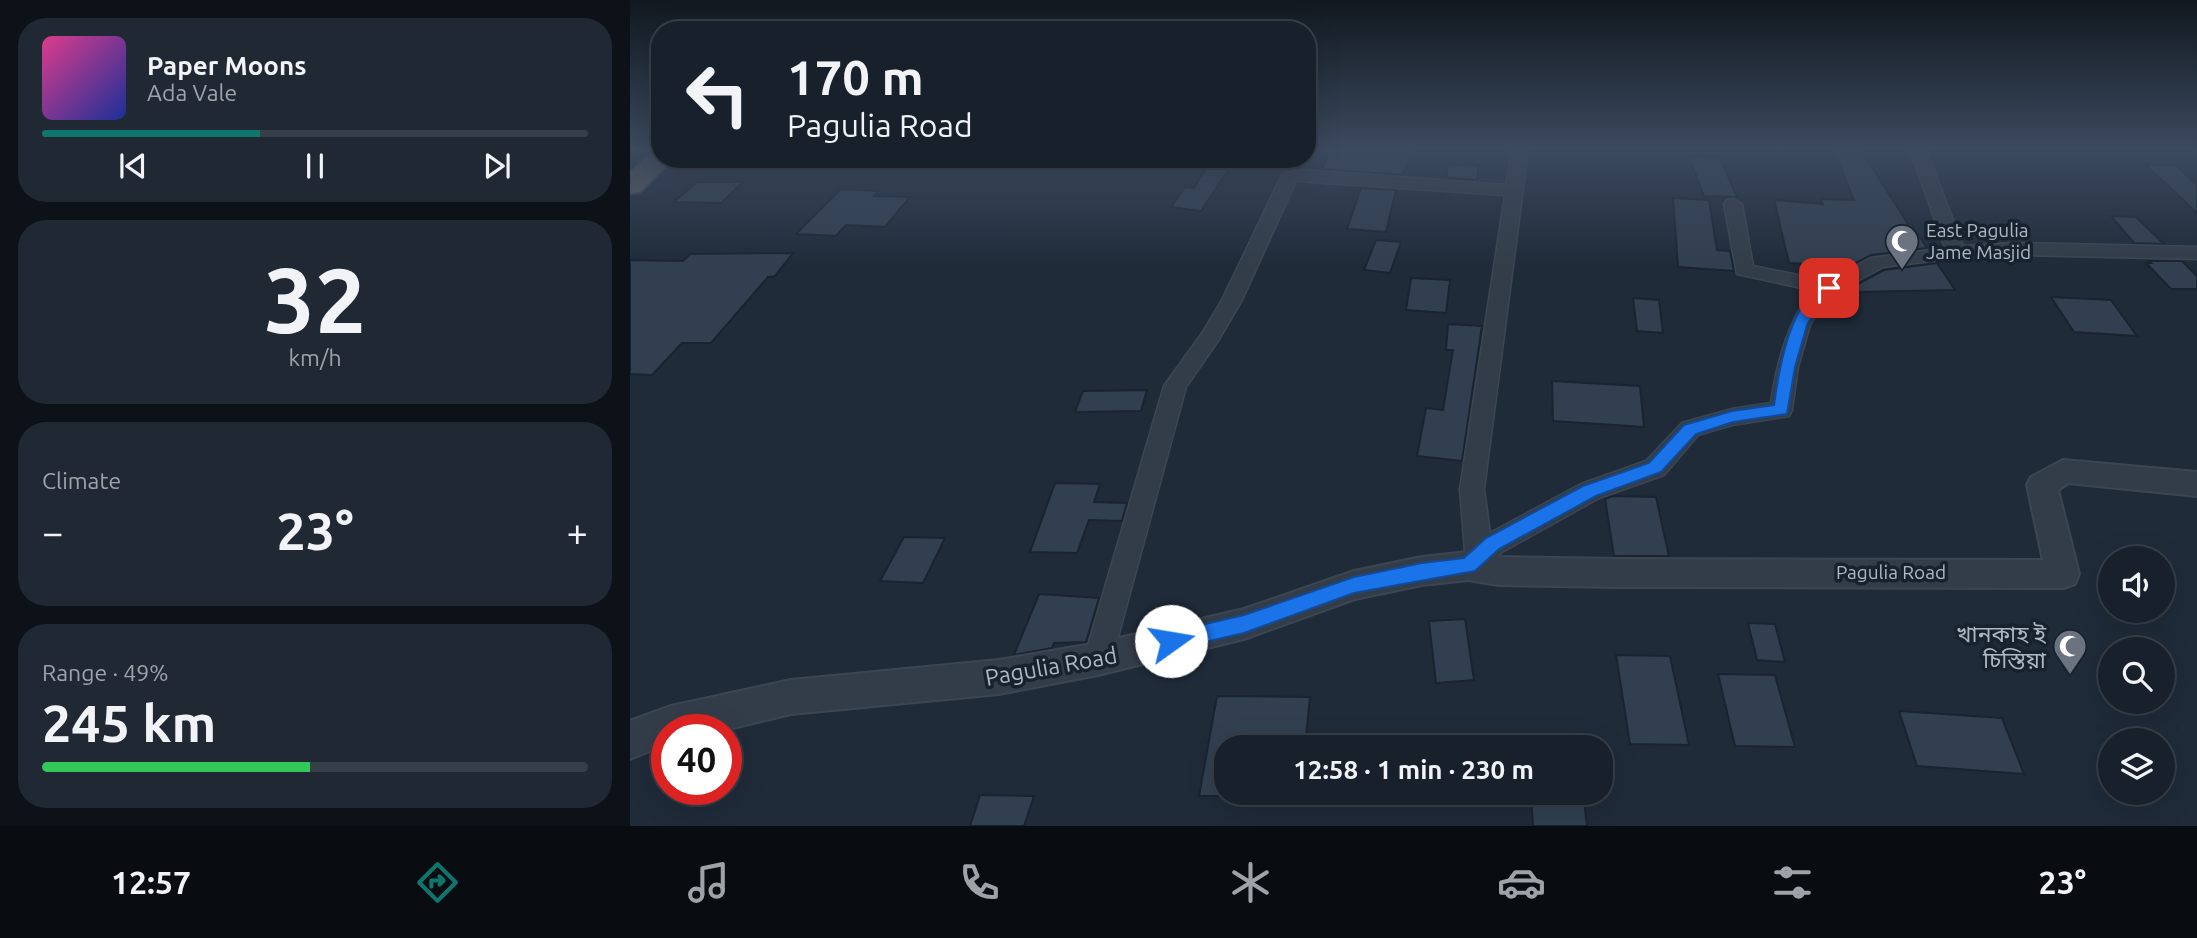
<!DOCTYPE html>
<html lang="en">
<head>
<meta charset="utf-8">
<style>
  :root { --surface:#17202b; --page:#202833; --text:#f1f3f6; --muted:#9ea3a9; --line:#363e47; --accent:#0f766e }
  body { margin:0; font-family:Ubuntu,"Noto Sans Bengali",sans-serif; background:var(--page); color:var(--text); height:100vh; display:flex; flex-direction:column; font-size:26px; white-space:nowrap }
  * { box-sizing:border-box; margin:0 }
  p { font-size:23px; color:var(--muted) }
  .icon { flex:none; width:38px; height:38px; fill:none; stroke:currentColor; stroke-width:2; stroke-linecap:round; stroke-linejoin:round }
  .map { position:relative; flex:1; overflow:hidden }
  .panel { display:flex; flex-direction:column; gap:18px; padding:18px; background:#0d1218; width:630px }
  .panel>* { flex:none }
  .guide { position:absolute; left:21px; top:21px; width:665px; height:147px; border-radius:28px; box-shadow:0 7px 28px #0002,0 0 0 2px var(--line); background:#17202b; color:var(--text); overflow:hidden }
  .fabs { position:absolute; left:1468px; top:546px; display:grid; gap:14px }
  .fabs a { display:grid; place-items:center; width:77px; height:77px; border-radius:50%; background:var(--surface); box-shadow:0 7px 28px #0002,0 0 0 2px var(--line); font-size:35px }
  .speed { position:absolute; left:21px; top:714px; display:flex; gap:14px; font-size:35px; font-weight:700; text-align:center }
  .speed>* { display:grid; place-content:center; width:91px; height:91px; border-radius:50%; background:var(--surface); box-shadow:0 7px 28px #0002,0 0 0 2px var(--line); line-height:1 }
  .speed .limit { border:10px solid #d22; background:#fff; color:#111 }
  .pin { position:absolute; display:grid; place-items:center; width:60px; height:60px; color:#fff; margin:-30px; border-radius:14px; box-shadow:0 4px 10px #0006 }
  .me { position:absolute; width:77px; margin:-38px; rotate:77deg; stroke-linejoin:round; filter:drop-shadow(0 0 5px #0008) }
  .turn { display:flex; align-items:center; gap:24px; height:147px; padding:0 21px; font-size:32px }
  .turn .icon { width:91px; height:91px; stroke-width:2.5 }
  .turn b { display:block; font-size:49px; line-height:60px }
  .big { font-size:52px; font-weight:700; line-height:1.1 }
  .panel .widget { flex:1; display:flex; flex-direction:column; justify-content:center; gap:10px; min-width:0; padding:0 24px; border-radius:28px; background:var(--page) }
  .panel .dial { align-items:center; gap:0 }
  .dial b { font-size:91px; line-height:1 }
  .song { display:flex; align-items:center; gap:21px }
  .cover { width:84px; height:84px; border-radius:10px; background:linear-gradient(135deg,hsl(330 70% 55%),hsl(230 70% 35%)) }
  .played { height:7px; border-radius:4px; background:linear-gradient(90deg,var(--accent) 40%,var(--line) 40%) }
  .keys { display:flex; justify-content:space-around; direction:ltr }
  .heat { display:flex; justify-content:space-between; align-items:center; font-size:38px; direction:ltr }
  .charge { height:10px; border-radius:5px; background:linear-gradient(90deg,#34c759 49%,var(--line) 0) }
  .trip { position:absolute; left:584px; top:735px; width:399px; height:70px; border-radius:28px; background:var(--surface); box-shadow:0 7px 28px #0002,0 0 0 2px var(--line); font-weight:700; line-height:70px; text-align:center }
  .menu { display:flex; height:112px; justify-content:space-around; align-items:center; background:#090d11; color:var(--muted) }
  .menu .icon { width:49px; height:49px }
  .menu .on { color:var(--accent) }
  .menu b { font-size:32px; color:var(--text) }
  main { display:flex; flex:1; min-height:0 }
  .map>svg:first-child { display:block }
  .building { fill:#313f50; stroke:#1a2430; stroke-width:2 }
  .lines { fill:none; stroke-linecap:round; stroke-linejoin:round }
  .minor-casing { stroke:#3c4653; stroke-width:3 }
  .tertiary-casing { stroke:#3c4653; stroke-width:4 }
  .trunk-casing { stroke:#3d4754; stroke-width:3 }
  .minor { fill:#333d49; fill-rule:evenodd }
  .tertiary { fill:#333d49; fill-rule:evenodd }
  .trunk { fill:#605f5c; fill-rule:evenodd }
  .route { fill:#1a73e8; stroke:#114b97; stroke-width:2 }
  .labels { text-anchor:middle; dominant-baseline:central; stroke-width:7; stroke-linejoin:round; paint-order:stroke }
  .poi-label { font-size:19px; fill:#adb7c6; stroke:#18222e; text-anchor:start }
  .street-label { font-size:19px; fill:#adb7c6; stroke:#18222e }
  .near-poi-label { font-size:23px; fill:#adb7c6; stroke:#18222e; text-anchor:end }
  .near-street-label { font-size:23px; fill:#adb7c6; stroke:#18222e }
</style>
</head>
<body>
<main>
<section class="panel">
<div class="widget">
<div class="song"><i class="cover"></i><div><b>Paper Moons</b><p>Ada Vale</p></div></div>
<div class="played"></div>
<div class="keys"><svg class="icon" aria-label="previous" viewBox="0 0 24 24"><path d="M18 5L8 12l10 7zM5 5v14"/></svg><svg class="icon" aria-label="pause" viewBox="0 0 24 24"><path d="M8 5v14M16 5v14"/></svg><svg class="icon" aria-label="next" viewBox="0 0 24 24"><path d="M6 5l10 7-10 7zM19 5v14"/></svg></div>
</div>
<div class="widget dial"><b>32</b><p>km/h</p></div>
<div class="widget"><p>Climate</p>
<div class="heat"><a>−</a><b class="big">23°</b><a>+</a></div>
</div>
<div class="widget"><p>Range · 49%</p><b class="big">245 km</b><div class="charge"></div></div>
</section>
<div class="map">
<svg width="1567" height="826" viewBox="0 0 1567 826">
  <rect width="100%" height="100%" fill="#1f2b39"/>
  <path class="building" d="M 700,150 L 782,150 L 772,175 L 692,169 Z
    M 1203,150 L 1231,150 L 1278,224 L 1281,224 L 1297,248 L 1241,255 L 1207,273 L 1198,265 L 1159,263 L 1144,200 L 1193,204 L 1191,199 L 1224,200 Z
    M 1059,157 L 1090,158 L 1107,197 L 1074,196 Z
    M 818,164 L 849,166 L 847,180 L 816,178 Z
    M 578,165 L 600,167 L 571,211 L 541,207 L 555,187 L 564,188 Z
    M 1516,165 L 1546,165 L 1567,185 L 1567,213 Z
    M 67,182 L 113,182 L 91,203 L 44,202 Z
    M 731,188 L 766,190 L 756,232 L 717,229 Z
    M 211,189 L 248,191 L 244,196 L 280,197 L 255,227 L 216,225 L 206,236 L 166,234 Z
    M 1043,198 L 1079,200 L 1087,250 L 1100,251 L 1104,271 L 1048,267 Z
    M 1481,216 L 1506,217 L 1534,244 L 1504,243 Z
    M 746,240 L 771,242 L 760,273 L 734,270 Z
    M 163,253 L 145,276 L 138,277 L 81,343 L 52,343 L 22,375 L 0,374 L 0,260 L 53,261 L 60,254 Z
    M 1519,261 L 1552,261 L 1567,276 L 1567,289 L 1541,289 L 1516,263 L 1521,263 Z
    M 1307,263 L 1325,290 L 1227,292 L 1222,287 L 1254,270 Z
    M 781,278 L 820,280 L 816,313 L 776,310 Z
    M 1421,297 L 1481,300 L 1507,336 L 1444,332 Z
    M 1003,298 L 1029,300 L 1033,333 L 1007,331 Z
    M 818,324 L 852,326 L 832,461 L 787,456 L 796,408 L 813,410 L 823,350 L 816,350 Z
    M 922,381 L 1010,386 L 1014,427 L 923,421 Z
    M 517,390 L 511,411 L 445,412 L 453,391 Z
    M 425,483 L 470,484 L 464,502 L 497,503 L 492,521 L 459,520 L 447,553 L 400,552 Z
    M 983,496 L 1026,497 L 1039,556 L 984,556 L 975,499 Z
    M 274,537 L 315,538 L 293,583 L 250,581 Z
    M 409,594 L 469,598 L 456,642 L 424,643 L 422,648 L 384,655 Z
    M 835,619 L 844,680 L 806,683 L 799,621 Z
    M 1118,623 L 1145,624 L 1155,662 L 1127,660 Z
    M 986,655 L 1040,656 L 1059,745 L 1000,744 Z
    M 1088,674 L 1145,675 L 1165,747 L 1105,746 Z
    M 587,696 L 680,697 L 675,747 L 597,747 L 597,796 L 569,796 Z
    M 1269,711 L 1372,718 L 1394,774 L 1287,766 Z
    M 901,793 L 953,793 L 957,826 L 903,826 Z
    M 350,795 L 404,796 L 394,826 L 340,826 Z"/>
  <g class="lines">
    <defs>
      <path id="minor" d="M 882,150 L 898,150 L 854,489 L 860,533 L 951,484 L 1016,461 L 1052,423 L 1102,409 L 1141,403 C 1147,361 1157,326 1181,290 L 1107,274 L 1094,204 L 1097,200 L 1103,199 L 1112,204 L 1123,266 L 1197,281 L 1241,258 L 1315,248 L 1280,150 L 1296,150 L 1333,246 L 1386,243 L 1567,247 L 1567,259 L 1386,255 L 1326,258 L 1253,267 L 1196,298 L 1180,325 L 1168,367 L 1162,410 L 1159,416 L 1102,425 L 1068,435 L 1034,475 L 969,498 L 872,552 L 847,574 L 838,577 L 829,574 L 825,566 L 835,552 L 830,489 L 875,195 L 666,181 L 612,300 L 588,341 L 556,387 L 482,659 L 478,668 L 468,672 L 458,668 L 454,659 L 534,386 L 573,332 L 592,300 L 651,177 L 655,173 L 674,170 L 876,185 Z"/>
      <path id="tertiary" d="M 1433,460 L 1567,472 L 1567,496 L 1438,483 L 1428,490 L 1449,574 L 1445,584 L 1433,588 L 989,587 L 869,585 L 838,580 L 792,585 L 725,599 L 614,639 L 468,675 L 369,694 L 161,714 L 95,730 L 37,730 L 37,744 L 0,759 L 0,721 L 41,706 L 161,680 L 369,660 L 468,643 L 614,609 L 724,571 L 792,557 L 838,552 L 869,557 L 989,559 L 1413,560 L 1397,485 L 1401,477 Z"/>
      <path id="trunk" d="M 30,151 L 30,159 L 44,159 L 10,192 L 0,194 L 0,172 L 22,153 Z"/>
    </defs>
    <use href="#minor" class="minor-casing"/>
    <use href="#tertiary" class="tertiary-casing"/>
    <use href="#trunk" class="trunk-casing"/>
    <use href="#minor" class="minor"/>
    <use href="#tertiary" class="tertiary"/>
    <use href="#trunk" class="trunk"/>
  </g>
  <linearGradient id="sky" x2="0" y2="1"><stop stop-color="#11181f"/><stop offset="0.56" stop-color="#3c4a5f"/><stop offset="1" stop-color="#3c4a5f" stop-opacity="0"/></linearGradient>
  <rect width="1567" height="266" fill="url(#sky)"/>
  <path class="route" d="M 1199,284 L 1206,288 L 1194,297 L 1177,325 L 1165,367 L 1157,414 L 1103,422 L 1066,434 L 1031,472 L 966,496 L 869,549 L 845,571 L 724,593 L 614,633 L 541,650 L 534,648 L 531,641 L 534,635 L 541,632 L 614,615 L 724,577 L 792,563 L 834,558 L 856,538 L 953,486 L 1019,463 L 1054,425 L 1102,411 L 1144,405 C 1149,370 1160,295 1199,284 Z"/>
  <defs>
    <symbol id="mosque-pin" viewBox="-11 -11 22 30"><path d="M0 17L-7.5 6A9.5 9.5 0 1 1 7.5 6Z" fill="#6b7280" stroke="#18222e"/><path d="M3.5-4.9A6 6 0 1 0 3.5 4.9A5 5 0 1 1 3.5-4.9Z" fill="#fff"/></symbol>
  </defs>
  <g fill-rule="evenodd">
    <use href="#mosque-pin" x="1253" y="222" width="38" height="52"/>
    <use href="#mosque-pin" x="1421" y="627" width="38" height="52"/>
  </g>
  <g class="labels">
    <g class="poi-label">
      <text x="1296" y="230">East Pagulia<tspan x="1296" dy="22">Jame Masjid</tspan></text>
    </g>
    <g class="street-label">
      <text x="1261" y="572">Pagulia Road</text>
    </g>
    <g class="near-poi-label">
      <text x="1416" y="633">খানকাহ ই<tspan x="1416" dy="26">চিস্তিয়া</tspan></text>
    </g>
    <g class="near-street-label">
      <text transform="translate(421 666) rotate(-10)">Pagulia Road</text>
    </g>
  </g>
</svg>
<div class="fabs">
<a><svg class="icon" aria-label="sound" viewBox="0 0 24 24"><path d="M4 9h4l5-4v14l-5-4H4zM17 9q2 3 0 6"/></svg></a>
<a><svg class="icon" aria-label="search" viewBox="0 0 24 24"><circle cx="10" cy="10" r="6"/><path d="M15 15l6 6"/></svg></a>
<a><svg class="icon" aria-label="layers" viewBox="0 0 24 24"><path d="M12 4l9 5-9 5-9-5zM3 14l9 5 9-5"/></svg></a>
</div>
<div class="speed"><div class="limit">40</div></div>
<div class="pin" style="left:1199px;top:288px;background:#d93025"><svg class="icon" aria-label="arrive" viewBox="0 0 24 24"><path d="M6 21V4h12l-3 4 3 4H6"/></svg></div>
<svg class="me" style="left:541px;top:641px" viewBox="-20 -20 40 40"><circle r="19" fill="#fff"/><path d="M0-13L10 11 0 6-10 11z" fill="#1a73e8"/></svg>
<div class="trip">12:58 · 1 min · 230 m</div>
<div class="guide">
<div class="turn"><svg class="icon" aria-label="left" viewBox="0 0 24 24"><path d="M17 20v-9H6M10 6l-5 5 5 5"/></svg><div><b>170 m</b>Pagulia Road</div></div>
</div>
</div>
</main>
<nav class="menu">
<b>12:57</b>
<svg class="icon on" aria-label="directions" viewBox="0 0 24 24"><path d="M12 3l9 9-9 9-9-9zM9 14v-3h6M13 9l2 2-2 2"/></svg>
<svg class="icon" aria-label="music" viewBox="0 0 24 24"><path d="M9 18V5l10-2v13"/><circle cx="6" cy="18" r="3"/><circle cx="16" cy="16" r="3"/></svg>
<svg class="icon" aria-label="phone" viewBox="0 0 24 24"><path d="M5 4h4l2 5-3 2q2 4 5 5l2-3 5 2v4C11 20 4 13 5 4z"/></svg>
<svg class="icon" aria-label="climate" viewBox="0 0 24 24"><path d="M12 3v18M4 7l16 10M4 17L20 7"/></svg>
<svg class="icon" aria-label="car" viewBox="0 0 24 24"><path d="M5 17H2v-5l4-1 3-4h7l3 4 3 1v5h-3M9 17h6M6 11h13"/><circle cx="7" cy="17" r="2"/><circle cx="17" cy="17" r="2"/></svg>
<svg class="icon" aria-label="filters" viewBox="0 0 24 24"><path d="M4 7h16M4 17h16"/><circle cx="9" cy="7" r="2"/><circle cx="15" cy="17" r="2"/></svg>
<b>23°</b>
</nav>
</body>
</html>
